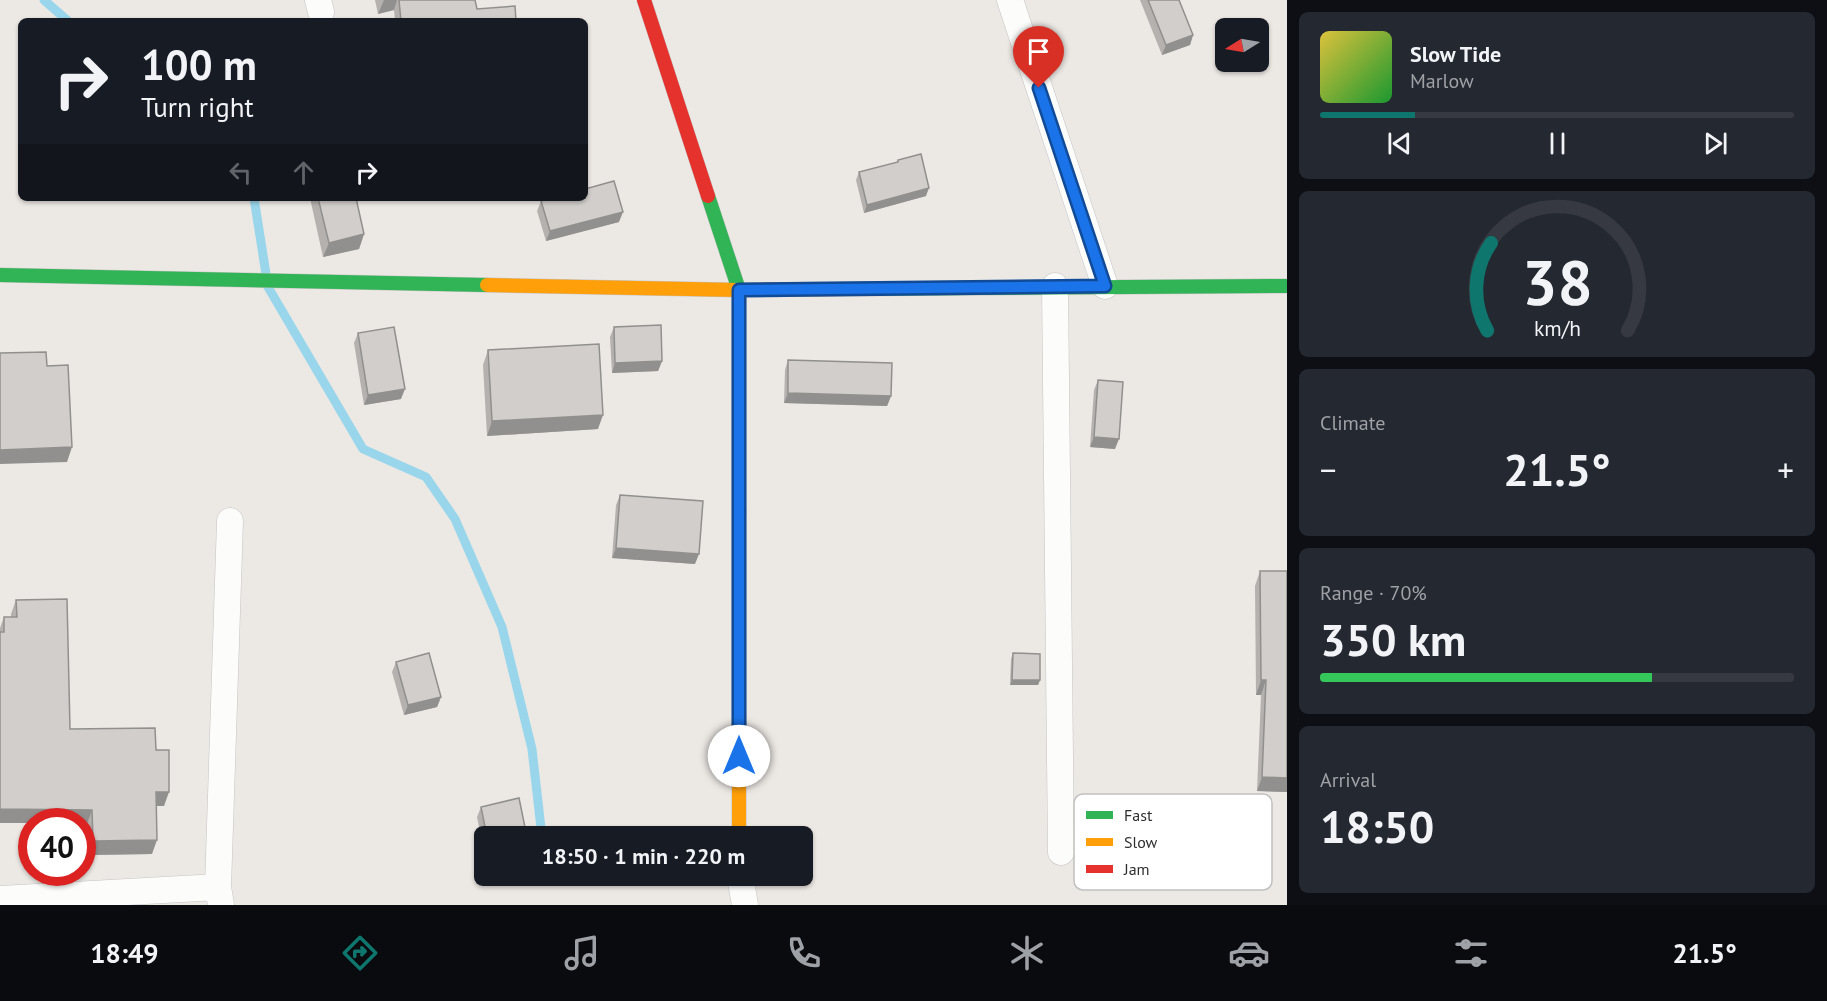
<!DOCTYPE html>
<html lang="en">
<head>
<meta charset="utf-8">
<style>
  :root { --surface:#171b24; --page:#242831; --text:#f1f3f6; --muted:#9ea1a6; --line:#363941; --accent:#0f766e }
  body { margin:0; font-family:"PT Sans",sans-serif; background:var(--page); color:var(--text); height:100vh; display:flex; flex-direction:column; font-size:22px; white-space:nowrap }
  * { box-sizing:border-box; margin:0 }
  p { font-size:20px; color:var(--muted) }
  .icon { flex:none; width:33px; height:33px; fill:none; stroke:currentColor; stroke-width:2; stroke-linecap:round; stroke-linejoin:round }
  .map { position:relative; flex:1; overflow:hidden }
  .panel { display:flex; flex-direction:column; gap:12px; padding:12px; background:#0d0f14; width:540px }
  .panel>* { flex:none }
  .top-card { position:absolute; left:18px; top:18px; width:570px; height:183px; border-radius:9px; box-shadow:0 2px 4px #0004; background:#171b24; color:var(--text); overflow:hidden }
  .needle { width:39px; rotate:259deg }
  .buttons { position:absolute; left:1215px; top:18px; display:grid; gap:12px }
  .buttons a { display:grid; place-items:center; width:54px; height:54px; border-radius:9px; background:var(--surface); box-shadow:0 2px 4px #0004; font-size:30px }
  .speed { position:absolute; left:18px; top:808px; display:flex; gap:12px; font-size:30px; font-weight:700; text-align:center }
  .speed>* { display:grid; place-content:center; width:78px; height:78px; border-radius:50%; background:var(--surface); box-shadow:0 2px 4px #0004; line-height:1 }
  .speed .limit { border:9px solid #d22; background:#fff; color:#111 }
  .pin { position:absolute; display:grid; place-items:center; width:51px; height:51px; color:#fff; margin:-62px -26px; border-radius:50% 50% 50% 0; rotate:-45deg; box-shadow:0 0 6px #0007 }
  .pin .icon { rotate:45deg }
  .me { position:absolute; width:66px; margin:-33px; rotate:0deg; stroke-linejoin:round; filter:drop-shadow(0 0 4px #0008) }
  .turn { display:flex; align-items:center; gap:21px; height:126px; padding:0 24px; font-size:27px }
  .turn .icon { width:78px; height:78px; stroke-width:2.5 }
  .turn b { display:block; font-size:42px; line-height:51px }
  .lanes { display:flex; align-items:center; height:57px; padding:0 24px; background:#0003; justify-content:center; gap:30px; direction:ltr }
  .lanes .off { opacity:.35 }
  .big { font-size:45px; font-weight:600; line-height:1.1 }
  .panel .tile { flex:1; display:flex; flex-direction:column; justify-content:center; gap:9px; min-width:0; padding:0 21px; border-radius:9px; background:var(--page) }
  .panel .dial { align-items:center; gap:0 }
  .dial svg { height:156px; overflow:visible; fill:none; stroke:var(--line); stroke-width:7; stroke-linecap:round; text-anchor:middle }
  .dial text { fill:var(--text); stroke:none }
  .song { display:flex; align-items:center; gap:18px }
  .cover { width:72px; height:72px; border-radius:9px; background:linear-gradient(135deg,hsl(50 70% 55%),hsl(130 70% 35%)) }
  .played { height:6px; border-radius:3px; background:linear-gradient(90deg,var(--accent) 20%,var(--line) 20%) }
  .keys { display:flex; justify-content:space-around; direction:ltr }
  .heat { display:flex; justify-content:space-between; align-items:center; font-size:33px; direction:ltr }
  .charge { height:9px; border-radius:4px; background:linear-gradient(90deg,#34c759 70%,var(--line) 0) }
  .trip { position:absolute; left:474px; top:826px; width:339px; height:60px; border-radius:9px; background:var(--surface); box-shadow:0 2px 4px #0004; font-weight:600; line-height:60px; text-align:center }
  .dock { display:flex; height:96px; justify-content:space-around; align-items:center; background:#090b0e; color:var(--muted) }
  .dock .icon { width:42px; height:42px }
  .dock .selected { color:var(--accent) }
  .dock b { font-size:27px; color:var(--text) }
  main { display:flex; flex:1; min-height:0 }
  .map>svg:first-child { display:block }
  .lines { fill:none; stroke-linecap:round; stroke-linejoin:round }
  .stream { stroke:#99d6ec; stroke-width:9 }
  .street-casing { stroke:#c5c4c5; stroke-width:27 }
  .fast-casing { stroke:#c5c4c5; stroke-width:15 }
  .slow-casing { stroke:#c5c4c5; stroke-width:15 }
  .jam-casing { stroke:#c5c4c5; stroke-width:15 }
  .street { stroke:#fcfcfb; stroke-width:26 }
  .fast { stroke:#30b455; stroke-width:14 }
  .slow { stroke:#ff9f0a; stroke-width:14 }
  .jam { stroke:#e5322d; stroke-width:14 }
  .wall { fill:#b4b1af }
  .shaded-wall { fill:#92908e }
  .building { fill:#d1cecb; stroke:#92908e; stroke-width:1.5 }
  .route-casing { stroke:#114b97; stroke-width:15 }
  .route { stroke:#1a73e8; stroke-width:10 }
  .key { fill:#fff; stroke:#c0c0c0; stroke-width:1.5 }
  .key-label { font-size:16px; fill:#2e2e2e }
</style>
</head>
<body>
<main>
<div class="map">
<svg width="1287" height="905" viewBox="0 0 1287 905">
  <rect width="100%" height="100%" fill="#ece8e4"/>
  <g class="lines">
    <path class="stream" d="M 44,0 L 68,21
      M 254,198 L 266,274
      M 268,287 L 363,449 L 426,477 L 455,519 L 502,627 L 532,749 L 542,837"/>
    <defs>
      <path id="street" d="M 318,0 L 321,12
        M 1010,0 L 1105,286
        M 1055,286 L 1061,852
        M 740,876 L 745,905
        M 0,899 L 218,887
        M 221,905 L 218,887 L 230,521"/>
      <path id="fast" d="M 708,196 L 739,290 L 739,512
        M 0,275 L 487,285
        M 842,289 L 1287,286"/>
      <path id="slow" d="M 487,285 L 739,290 L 842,289
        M 739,512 L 739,837"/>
      <path id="jam" d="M 644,0 L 708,196"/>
    </defs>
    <use href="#street" class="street-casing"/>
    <use href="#fast" class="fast-casing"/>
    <use href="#slow" class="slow-casing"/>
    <use href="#jam" class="jam-casing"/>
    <use href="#street" class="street"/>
    <use href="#fast" class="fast"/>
    <use href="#slow" class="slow"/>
    <use href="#jam" class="jam"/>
  </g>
  <path class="wall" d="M 375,0 L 475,0 L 477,9 L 516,21 L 395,21 L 394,10 L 378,14 Z
    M 1140,0 L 1179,0 L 1193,35 L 1190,45 L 1162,55 Z
    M 898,160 L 926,196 L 864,213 L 856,180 L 859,172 L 897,163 Z
    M 310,198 L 356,198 L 364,234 L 359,249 L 323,257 Z
    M 541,201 L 619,222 L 546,241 L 537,211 Z
    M 614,327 L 662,361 L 658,371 L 612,373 L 610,337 Z
    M 358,333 L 401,399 L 364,405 L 354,343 Z
    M 488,350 L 598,429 L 487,436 L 483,365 Z
    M 788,360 L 891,396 L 887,406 L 784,403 L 785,370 Z
    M 1098,380 L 1115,449 L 1090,447 L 1094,390 Z
    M 620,495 L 695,564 L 612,558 L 616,505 Z
    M 1260,571 L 1287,792 L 1257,791 L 1261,695 L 1256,695 L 1255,586 Z
    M 16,600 L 70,729 L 156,750 L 164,806 L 157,806 L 152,854 L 88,855 L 87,824 L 82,824 L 82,822 L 0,823 L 0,628 L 4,617 L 11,617 L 11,614 Z
    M 1013,653 L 1040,680 L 1038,685 L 1010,685 L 1011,659 Z
    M 396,662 L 441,697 L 437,707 L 404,715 L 392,672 Z
    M 481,807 L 527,837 L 484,837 L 484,851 L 477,817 Z"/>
  <path class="shaded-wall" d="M 384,0 L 397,0 L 394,10 L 378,14 Z
    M 1193,35 L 1190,45 L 1162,55 L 1166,45 Z
    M 929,188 L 926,196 L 864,213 L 867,205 Z
    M 623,212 L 619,222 L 546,241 L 550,231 Z
    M 364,234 L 359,249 L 323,257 L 329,243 Z
    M 662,361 L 658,371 L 612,373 L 615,363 Z
    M 405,389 L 401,399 L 364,405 L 368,395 Z
    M 788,393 L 891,396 L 887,406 L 784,403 Z
    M 603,415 L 598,429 L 487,436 L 492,421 Z
    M 1094,437 L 1119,439 L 1115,449 L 1090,447 Z
    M 72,447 L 67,462 L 0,464 L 0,450 Z
    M 616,548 L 699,554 L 695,564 L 612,558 Z
    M 1012,680 L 1040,680 L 1038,685 L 1010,685 Z
    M 1261,680 L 1266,680 L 1261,695 L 1256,695 Z
    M 441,697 L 437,707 L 404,715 L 408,705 Z
    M 1262,777 L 1287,778 L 1287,792 L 1257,791 Z
    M 156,792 L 169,792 L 164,806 L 151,806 Z
    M 0,809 L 92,810 L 87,824 L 82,824 L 82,822 L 32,822 L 32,823 L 0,823 Z
    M 157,840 L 152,854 L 88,855 L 93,841 Z"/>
  <path class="building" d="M 399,0 L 475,0 L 477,9 L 515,6 L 516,21 L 401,21 Z
    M 1148,0 L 1179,0 L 1193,35 L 1166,45 Z
    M 921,154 L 929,188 L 867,205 L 859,172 L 898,162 L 898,160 Z
    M 614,181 L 623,212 L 550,231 L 541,201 L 551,198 L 585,198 L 585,189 Z
    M 318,198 L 356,198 L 364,234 L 329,243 Z
    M 661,325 L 662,361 L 615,363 L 614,327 Z
    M 394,327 L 405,389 L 368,395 L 358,333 Z
    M 599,344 L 603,415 L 492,421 L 488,350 Z
    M 46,352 L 47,366 L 68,365 L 72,447 L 0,450 L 0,353 Z
    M 788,360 L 892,363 L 891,396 L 788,393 Z
    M 1098,380 L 1123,382 L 1119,439 L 1094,437 Z
    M 620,495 L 703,501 L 699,554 L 616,548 Z
    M 1260,571 L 1287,571 L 1287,778 L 1262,777 L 1266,680 L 1261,680 Z
    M 67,599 L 70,729 L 155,728 L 156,750 L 169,750 L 169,792 L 156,792 L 157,840 L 93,841 L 92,810 L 0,809 L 0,632 L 4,632 L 4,617 L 17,617 L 16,600 Z
    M 429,653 L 441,697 L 408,705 L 396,662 Z
    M 1013,653 L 1040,654 L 1040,680 L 1012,680 Z
    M 519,798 L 527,837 L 487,837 L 481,807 Z"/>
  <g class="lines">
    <defs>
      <path id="route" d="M 739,756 L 739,290 L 1105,286 L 1039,88"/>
    </defs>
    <use href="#route" class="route-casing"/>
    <use href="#route" class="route"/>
  </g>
  <rect x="1074" y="794" width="198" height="96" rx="9" class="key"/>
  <rect x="1086" y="811" width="27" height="8" fill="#30b455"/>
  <rect x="1086" y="838" width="27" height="8" fill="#ff9f0a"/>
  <rect x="1086" y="865" width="27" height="8" fill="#e5322d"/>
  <g class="key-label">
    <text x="1124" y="821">Fast</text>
    <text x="1124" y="848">Slow</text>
    <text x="1124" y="875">Jam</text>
  </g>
</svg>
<div class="buttons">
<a><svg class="needle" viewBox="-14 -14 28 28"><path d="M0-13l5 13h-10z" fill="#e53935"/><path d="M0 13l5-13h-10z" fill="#9ea1a6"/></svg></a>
</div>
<div class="speed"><div class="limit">40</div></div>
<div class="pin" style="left:1039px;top:88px;background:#d93025"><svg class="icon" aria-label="arrive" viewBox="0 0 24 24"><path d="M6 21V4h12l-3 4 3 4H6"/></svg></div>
<svg class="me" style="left:739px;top:756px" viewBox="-20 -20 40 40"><circle r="19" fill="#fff"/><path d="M0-13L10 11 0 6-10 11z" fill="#1a73e8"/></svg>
<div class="trip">18:50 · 1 min · 220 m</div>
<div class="top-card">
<div class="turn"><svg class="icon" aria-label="right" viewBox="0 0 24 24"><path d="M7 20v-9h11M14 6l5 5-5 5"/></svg><div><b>100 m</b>Turn right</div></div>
<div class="lanes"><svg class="icon off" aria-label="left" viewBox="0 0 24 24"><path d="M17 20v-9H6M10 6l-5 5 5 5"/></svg><svg class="icon off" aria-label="ahead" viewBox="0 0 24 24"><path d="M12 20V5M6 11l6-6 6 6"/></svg><svg class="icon" aria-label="right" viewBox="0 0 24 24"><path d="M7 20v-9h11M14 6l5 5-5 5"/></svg></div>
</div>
</div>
<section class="panel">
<div class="tile">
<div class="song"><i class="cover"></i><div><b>Slow Tide</b><p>Marlow</p></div></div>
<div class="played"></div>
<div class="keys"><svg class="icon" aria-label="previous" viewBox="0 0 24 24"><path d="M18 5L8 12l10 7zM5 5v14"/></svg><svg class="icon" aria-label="pause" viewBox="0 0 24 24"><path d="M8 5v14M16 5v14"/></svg><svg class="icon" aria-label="next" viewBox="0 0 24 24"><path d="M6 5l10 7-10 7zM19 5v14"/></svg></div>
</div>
<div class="tile dial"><svg viewBox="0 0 100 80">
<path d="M14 69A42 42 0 1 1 86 69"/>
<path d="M14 69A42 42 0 0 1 16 24" stroke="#0f766e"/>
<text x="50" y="56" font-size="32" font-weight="700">38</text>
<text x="50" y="72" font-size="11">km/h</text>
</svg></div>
<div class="tile"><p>Climate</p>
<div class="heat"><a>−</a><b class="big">21.5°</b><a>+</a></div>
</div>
<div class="tile"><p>Range · 70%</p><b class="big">350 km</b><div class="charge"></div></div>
<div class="tile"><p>Arrival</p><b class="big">18:50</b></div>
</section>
</main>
<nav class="dock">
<b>18:49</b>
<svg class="icon selected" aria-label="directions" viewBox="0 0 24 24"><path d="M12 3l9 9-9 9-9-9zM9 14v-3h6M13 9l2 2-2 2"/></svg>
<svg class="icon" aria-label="music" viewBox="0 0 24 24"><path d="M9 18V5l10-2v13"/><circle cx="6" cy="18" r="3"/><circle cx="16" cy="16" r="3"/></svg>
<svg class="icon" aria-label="phone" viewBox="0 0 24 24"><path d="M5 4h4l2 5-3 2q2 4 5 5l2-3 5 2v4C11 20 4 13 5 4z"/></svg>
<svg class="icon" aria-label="climate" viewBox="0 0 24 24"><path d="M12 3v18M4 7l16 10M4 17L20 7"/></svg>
<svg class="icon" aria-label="car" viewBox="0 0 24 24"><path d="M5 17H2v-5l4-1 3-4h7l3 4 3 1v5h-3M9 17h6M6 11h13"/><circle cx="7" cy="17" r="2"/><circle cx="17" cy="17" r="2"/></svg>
<svg class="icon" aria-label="filters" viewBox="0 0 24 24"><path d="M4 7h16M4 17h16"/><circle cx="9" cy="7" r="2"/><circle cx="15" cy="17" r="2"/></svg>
<b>21.5°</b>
</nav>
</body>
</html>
